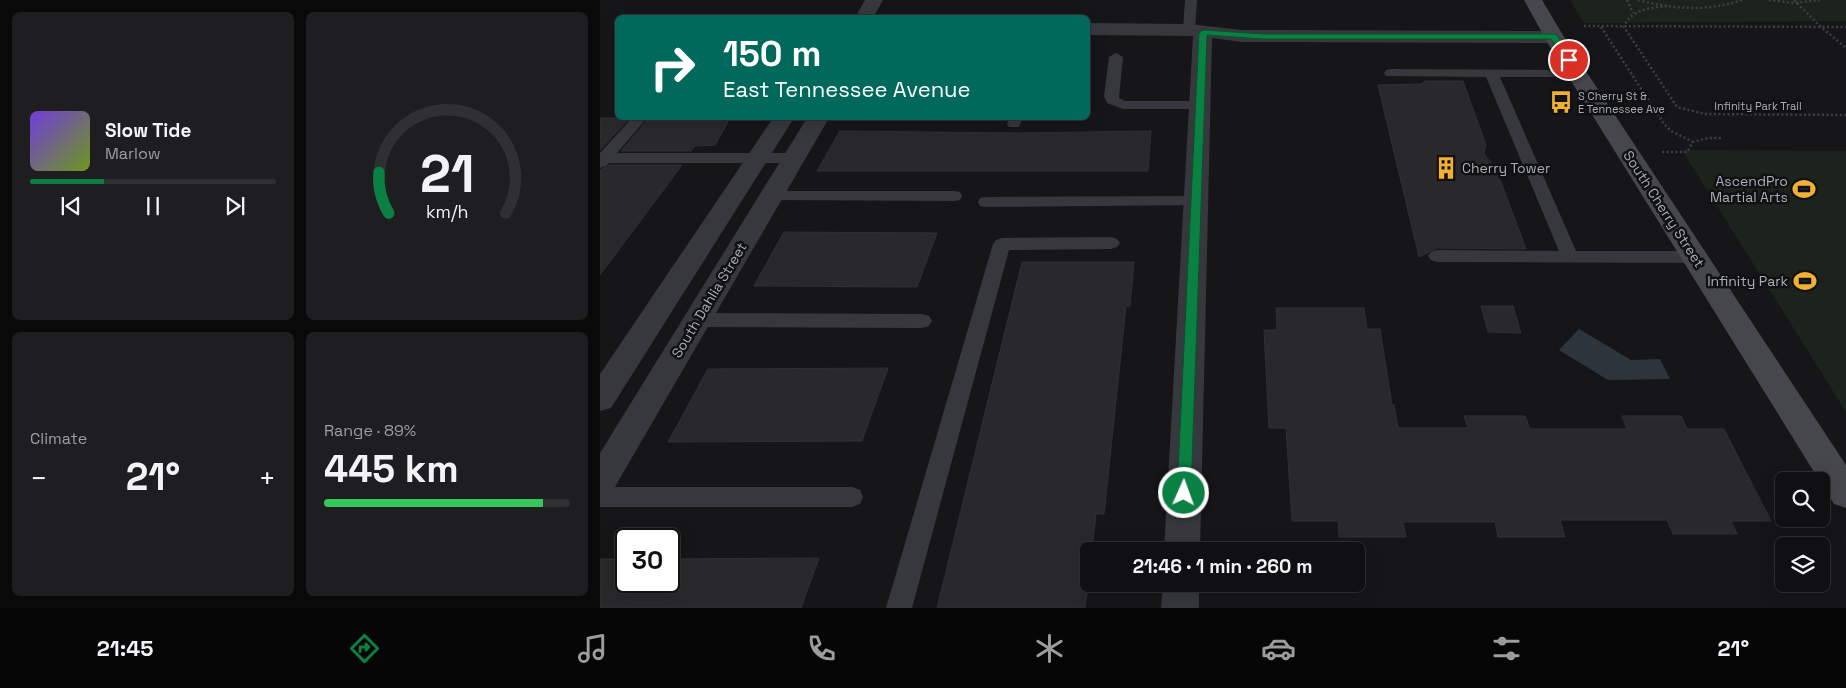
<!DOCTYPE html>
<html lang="en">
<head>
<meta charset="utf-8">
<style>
  :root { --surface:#101012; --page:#1e1e20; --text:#f1f3f6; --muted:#9c9d9f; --line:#303032; --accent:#0b8043 }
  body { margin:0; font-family:"Space Grotesk",sans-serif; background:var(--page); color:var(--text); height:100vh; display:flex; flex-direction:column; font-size:19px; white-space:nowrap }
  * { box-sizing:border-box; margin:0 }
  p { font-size:16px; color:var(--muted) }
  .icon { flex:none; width:28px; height:28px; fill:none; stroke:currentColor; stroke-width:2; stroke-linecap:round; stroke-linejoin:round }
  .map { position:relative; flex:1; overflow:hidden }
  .panel { display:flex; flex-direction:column; gap:12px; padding:12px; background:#09090a; width:600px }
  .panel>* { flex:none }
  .top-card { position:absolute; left:15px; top:15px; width:475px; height:105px; border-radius:8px; box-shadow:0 5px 20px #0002,0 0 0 1px var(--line); background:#00695c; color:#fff; overflow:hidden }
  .buttons { position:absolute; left:1175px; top:472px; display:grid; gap:10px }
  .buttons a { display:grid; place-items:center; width:55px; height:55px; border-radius:8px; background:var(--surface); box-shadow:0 5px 20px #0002,0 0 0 1px var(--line); font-size:25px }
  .speed { position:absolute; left:15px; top:528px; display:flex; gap:10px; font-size:25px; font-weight:700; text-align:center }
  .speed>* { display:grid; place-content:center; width:65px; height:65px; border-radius:50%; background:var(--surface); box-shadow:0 5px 20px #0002,0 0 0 1px var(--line); line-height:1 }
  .speed .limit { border:2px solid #111; border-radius:8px; background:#fff; color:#111 }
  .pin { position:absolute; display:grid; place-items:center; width:42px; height:42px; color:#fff; margin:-21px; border:2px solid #fff; border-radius:50%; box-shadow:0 1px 5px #0007 }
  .me { position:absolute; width:55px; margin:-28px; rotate:2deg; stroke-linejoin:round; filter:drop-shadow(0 0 4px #0008) }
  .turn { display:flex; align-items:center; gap:18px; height:105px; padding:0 25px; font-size:22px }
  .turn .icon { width:65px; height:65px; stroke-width:2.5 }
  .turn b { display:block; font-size:35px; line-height:42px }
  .big { font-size:38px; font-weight:700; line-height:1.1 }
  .panel .card { flex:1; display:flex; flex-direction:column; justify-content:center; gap:8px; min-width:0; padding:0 18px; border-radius:8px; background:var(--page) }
  .panel .dial { align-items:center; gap:0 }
  .dial svg { height:130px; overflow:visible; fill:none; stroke:var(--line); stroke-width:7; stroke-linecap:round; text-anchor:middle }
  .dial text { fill:var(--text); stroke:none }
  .song { display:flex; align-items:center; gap:15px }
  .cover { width:60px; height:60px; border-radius:8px; background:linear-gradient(135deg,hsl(260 70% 55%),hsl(80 70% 35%)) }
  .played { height:5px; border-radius:2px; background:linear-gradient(90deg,var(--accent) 30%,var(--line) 30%) }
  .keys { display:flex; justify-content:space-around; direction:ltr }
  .heat { display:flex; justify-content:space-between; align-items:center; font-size:28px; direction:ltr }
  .charge { height:8px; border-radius:4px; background:linear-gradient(90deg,#34c759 89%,var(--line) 0) }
  .panel .tiles { flex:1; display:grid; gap:12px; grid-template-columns:repeat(2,1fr) }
  .trip { position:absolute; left:480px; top:542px; width:285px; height:50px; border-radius:8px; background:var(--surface); box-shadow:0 5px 20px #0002,0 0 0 1px var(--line); font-weight:700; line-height:50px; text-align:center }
  .dock { display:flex; height:80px; justify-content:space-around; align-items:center; background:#060607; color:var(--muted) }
  .dock .icon { width:35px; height:35px }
  .dock .on { color:var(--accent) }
  .dock b { font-size:22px; color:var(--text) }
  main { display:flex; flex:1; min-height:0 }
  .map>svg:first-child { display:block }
  .green { fill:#1c231d }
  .water { fill:#2c353c }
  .building { fill:#29292c; stroke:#303034 }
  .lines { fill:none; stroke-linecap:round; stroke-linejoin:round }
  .path { stroke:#3d3f44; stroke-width:2.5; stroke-dasharray:2 2.5; stroke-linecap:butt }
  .lane { fill:#37383d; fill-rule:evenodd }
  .street { fill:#37383d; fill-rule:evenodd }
  .secondary { fill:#45474d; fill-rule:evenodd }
  .route { fill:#0b8043; stroke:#07532c }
  .labels { text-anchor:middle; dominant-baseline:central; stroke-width:5; stroke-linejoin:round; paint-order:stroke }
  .far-poi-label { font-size:11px; fill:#a8adb8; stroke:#111113; text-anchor:start }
  .far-street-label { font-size:11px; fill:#a8adb8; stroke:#111113 }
  .poi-label { font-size:14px; fill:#a8adb8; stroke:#111113; text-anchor:end }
  .street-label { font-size:14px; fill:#a8adb8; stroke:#111113 }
</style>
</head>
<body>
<main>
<section class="panel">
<div class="tiles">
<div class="card">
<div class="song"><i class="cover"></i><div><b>Slow Tide</b><p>Marlow</p></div></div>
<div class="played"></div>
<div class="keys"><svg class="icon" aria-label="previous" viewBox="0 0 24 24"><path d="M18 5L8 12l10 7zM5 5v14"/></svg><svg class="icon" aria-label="pause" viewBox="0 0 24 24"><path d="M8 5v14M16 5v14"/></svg><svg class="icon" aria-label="next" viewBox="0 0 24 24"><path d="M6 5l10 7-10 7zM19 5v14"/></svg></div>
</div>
<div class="card dial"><svg viewBox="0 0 100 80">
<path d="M14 69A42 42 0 1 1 86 69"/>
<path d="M14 69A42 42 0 0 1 8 44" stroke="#0b8043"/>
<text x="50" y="56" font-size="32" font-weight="700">21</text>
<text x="50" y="72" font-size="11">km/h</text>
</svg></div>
<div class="card"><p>Climate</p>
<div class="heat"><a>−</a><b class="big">21°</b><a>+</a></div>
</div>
<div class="card"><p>Range · 89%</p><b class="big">445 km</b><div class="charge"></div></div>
</div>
</section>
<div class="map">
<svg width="1246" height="608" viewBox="0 0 1246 608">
  <rect width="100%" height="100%" fill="#161618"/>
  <path class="green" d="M 970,0 L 1246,0 L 1246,21 L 984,23 Z
    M 1082,150 L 1246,151 L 1246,412 Z"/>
  <path class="water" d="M 979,329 L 1031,360 L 1060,359 L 1070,379 L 1008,380 L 959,350 Z"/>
  <path class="building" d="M 825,81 L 863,81 L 886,145 L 884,154 L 896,169 L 926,249 L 837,248 L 819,257 L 778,85 L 821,84 Z
    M 0,118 L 30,118 L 0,150 Z
    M 49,118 L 130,118 L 115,145 L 95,146 L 91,151 L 21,151 Z
    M 240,131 L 416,133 L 551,131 L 548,171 L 217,171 Z
    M 10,165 L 82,165 L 0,275 L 0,170 Z
    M 184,232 L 337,233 L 317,287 L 154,286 Z
    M 422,262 L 534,262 L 530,306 L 526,306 L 504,514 L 496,514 L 492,551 L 489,551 L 489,577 L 485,608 L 337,608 Z
    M 881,306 L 913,306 L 921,333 L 888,332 Z
    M 676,308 L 764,308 L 767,329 L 780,329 L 792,405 L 794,405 L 798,428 L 868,428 L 864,416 L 925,416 L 930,429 L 1027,429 L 1022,416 L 1081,416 L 1087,429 L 1124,429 L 1171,521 L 1131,521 L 1137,534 L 1073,534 L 1067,520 L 960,520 L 965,537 L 898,537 L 895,522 L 803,522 L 806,537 L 739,537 L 738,521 L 692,521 L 686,428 L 669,428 L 664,330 L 677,330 Z
    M 288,368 L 262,441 L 68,442 L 108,369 Z
    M 219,558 L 201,608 L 0,608 L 0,559 L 26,559 L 26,581 L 69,581 L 69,559 Z"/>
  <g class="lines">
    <path class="path" d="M 1027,0 L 1033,13
      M 1038,0 C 1073,9 1107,12 1142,0
      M 1169,0 L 1194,3 L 1220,0
      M 1194,0 L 1221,27 L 1246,48
      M 1067,6 C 1050,8 1031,9 1024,27 L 1077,107 L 1105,114 L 1246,115
      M 984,26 L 1246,27
      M 1001,27 L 1064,124 L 1071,131 L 1093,142
      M 1062,152 L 1087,152 L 1093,142 L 1108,138 L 1122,138"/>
    <path class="lane" d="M 585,0 L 597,0 L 595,30 L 589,34 L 583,30 Z
      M 516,53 L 523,57 L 519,98 L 525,101 L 599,101 L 604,102 L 606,105 L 604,108 L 599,109 L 523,109 L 507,103 L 504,96 L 509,57 Z
      M 791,69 L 982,70 L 984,73 L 982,76 L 977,77 L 900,77 L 976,251 L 1095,251 L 1101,253 L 1104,257 L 1101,261 L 1095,263 L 837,262 L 831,260 L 828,256 L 831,252 L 837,250 L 959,251 L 886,77 L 786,76 L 784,73 L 786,70 Z
      M 32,118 L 47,118 L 17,153 L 194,153 L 200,155 L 202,158 L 200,161 L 194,163 L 9,163 L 6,166 L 0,168 L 0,153 Z
      M 409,118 L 423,118 L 419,127 L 409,127 L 407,124 Z
      M 171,191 L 354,191 L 360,192 L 362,196 L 360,200 L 354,201 L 165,200 L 163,196 L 165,192 Z
      M 596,196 L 602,197 L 604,201 L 602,205 L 386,207 L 380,206 L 378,202 L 380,198 L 386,197 Z
      M 511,237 L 517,239 L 520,243 L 517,247 L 511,249 L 409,250 L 312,608 L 286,608 L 393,244 L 396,240 L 402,238 Z
      M 97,313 L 322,314 L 329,316 L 332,321 L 329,326 L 322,328 L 97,327 L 90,325 L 87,320 L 90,315 Z
      M 0,487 L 252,487 L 260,490 L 263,497 L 260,504 L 252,507 L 0,507 Z"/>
    <path class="street" d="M 265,0 L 283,0 L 273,18 L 255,18 Z
      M 488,23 L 589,24 L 642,30 L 954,31 L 961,33 L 964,37 L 961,41 L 954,43 L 642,42 L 612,38 L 600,551 L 564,551 L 593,36 L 488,35 Z
      M 173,118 L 194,118 L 11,408 L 0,411 L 0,374 Z
      M 207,118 L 229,118 L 12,492 L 0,497 L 0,453 Z
      M 563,584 L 599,584 L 599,608 L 561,608 Z"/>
    <path class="secondary" d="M 924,0 L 942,0 L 970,47 L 1246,465 L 1246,508 L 1234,504 L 950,47 Z"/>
  </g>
  <path class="route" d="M 603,30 L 663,34 L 954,34 L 957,35 L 973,60 L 966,62 L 951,39 L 663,39 L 607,35 L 591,493 L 589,497 L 584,499 L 579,497 L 577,493 L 599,33 Z"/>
  <defs>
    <symbol id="bus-bare" viewBox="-9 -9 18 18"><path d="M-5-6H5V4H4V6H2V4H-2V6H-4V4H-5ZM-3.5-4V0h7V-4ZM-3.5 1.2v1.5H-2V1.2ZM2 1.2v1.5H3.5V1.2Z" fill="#f2b134" stroke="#111113" stroke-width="2.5" paint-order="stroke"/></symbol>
    <symbol id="building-bare" viewBox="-9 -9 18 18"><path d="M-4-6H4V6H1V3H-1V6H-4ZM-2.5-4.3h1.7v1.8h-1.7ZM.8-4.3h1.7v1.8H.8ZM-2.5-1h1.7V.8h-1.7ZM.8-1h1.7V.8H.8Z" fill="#f2b134" stroke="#111113" stroke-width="2.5" paint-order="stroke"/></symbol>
    <symbol id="stadium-bare" viewBox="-9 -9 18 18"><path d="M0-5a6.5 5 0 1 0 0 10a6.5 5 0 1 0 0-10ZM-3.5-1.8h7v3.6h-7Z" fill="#f2b134" stroke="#111113" stroke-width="2.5" paint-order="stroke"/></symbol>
  </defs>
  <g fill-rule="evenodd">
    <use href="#bus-bare" x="945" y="86" width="32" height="32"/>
    <use href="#building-bare" x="830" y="152" width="32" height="32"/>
    <use href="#stadium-bare" x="1188" y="173" width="32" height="32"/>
    <use href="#stadium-bare" x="1189" y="265" width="32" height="32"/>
  </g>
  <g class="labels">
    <g class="far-poi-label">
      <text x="978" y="96">S Cherry St &amp;<tspan x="978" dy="13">E Tennessee Ave</tspan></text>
    </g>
    <g class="far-street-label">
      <text x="1158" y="106">Infinity Park Trail</text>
    </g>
    <g class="poi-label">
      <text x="862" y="168" text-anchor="start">Cherry Tower</text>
      <text x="1188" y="181">AscendPro<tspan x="1188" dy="16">Martial Arts</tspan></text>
      <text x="1188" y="281">Infinity Park</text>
    </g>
    <g class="street-label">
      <text transform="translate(1064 209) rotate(57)">South Cherry Street</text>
      <text transform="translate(109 300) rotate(-59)">South Dahlia Street</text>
    </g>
  </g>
</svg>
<div class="buttons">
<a><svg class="icon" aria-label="search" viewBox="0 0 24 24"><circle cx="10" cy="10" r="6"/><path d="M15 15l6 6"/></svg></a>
<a><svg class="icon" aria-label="layers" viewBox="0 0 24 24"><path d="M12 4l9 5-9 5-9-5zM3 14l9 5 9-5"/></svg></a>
</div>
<div class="speed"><div class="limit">30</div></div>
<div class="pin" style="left:969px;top:60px;background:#d93025"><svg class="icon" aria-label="arrive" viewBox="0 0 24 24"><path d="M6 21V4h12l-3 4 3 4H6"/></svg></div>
<svg class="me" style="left:584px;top:493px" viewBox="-20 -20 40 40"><circle r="17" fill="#0b8043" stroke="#fff" stroke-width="3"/><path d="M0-11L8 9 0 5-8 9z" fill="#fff"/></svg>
<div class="trip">21:46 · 1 min · 260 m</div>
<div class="top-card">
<div class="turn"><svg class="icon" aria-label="right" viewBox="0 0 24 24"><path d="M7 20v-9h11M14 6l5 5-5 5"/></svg><div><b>150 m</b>East Tennessee Avenue</div></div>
</div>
</div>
</main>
<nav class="dock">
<b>21:45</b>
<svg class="icon on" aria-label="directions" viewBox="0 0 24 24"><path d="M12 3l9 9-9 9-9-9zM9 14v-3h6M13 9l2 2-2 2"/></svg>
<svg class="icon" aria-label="music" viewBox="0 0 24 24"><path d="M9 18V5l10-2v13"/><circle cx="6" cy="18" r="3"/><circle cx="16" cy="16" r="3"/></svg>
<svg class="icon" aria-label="phone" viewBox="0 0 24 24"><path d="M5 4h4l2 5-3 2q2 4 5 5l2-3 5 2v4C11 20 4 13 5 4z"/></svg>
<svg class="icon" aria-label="climate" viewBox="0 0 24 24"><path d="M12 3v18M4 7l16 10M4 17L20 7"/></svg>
<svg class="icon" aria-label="car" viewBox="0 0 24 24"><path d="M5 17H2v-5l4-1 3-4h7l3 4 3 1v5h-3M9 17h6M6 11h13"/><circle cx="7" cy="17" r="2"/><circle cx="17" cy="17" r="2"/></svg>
<svg class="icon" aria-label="filters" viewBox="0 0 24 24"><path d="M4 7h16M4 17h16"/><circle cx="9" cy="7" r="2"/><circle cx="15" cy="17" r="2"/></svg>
<b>21°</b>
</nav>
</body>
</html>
